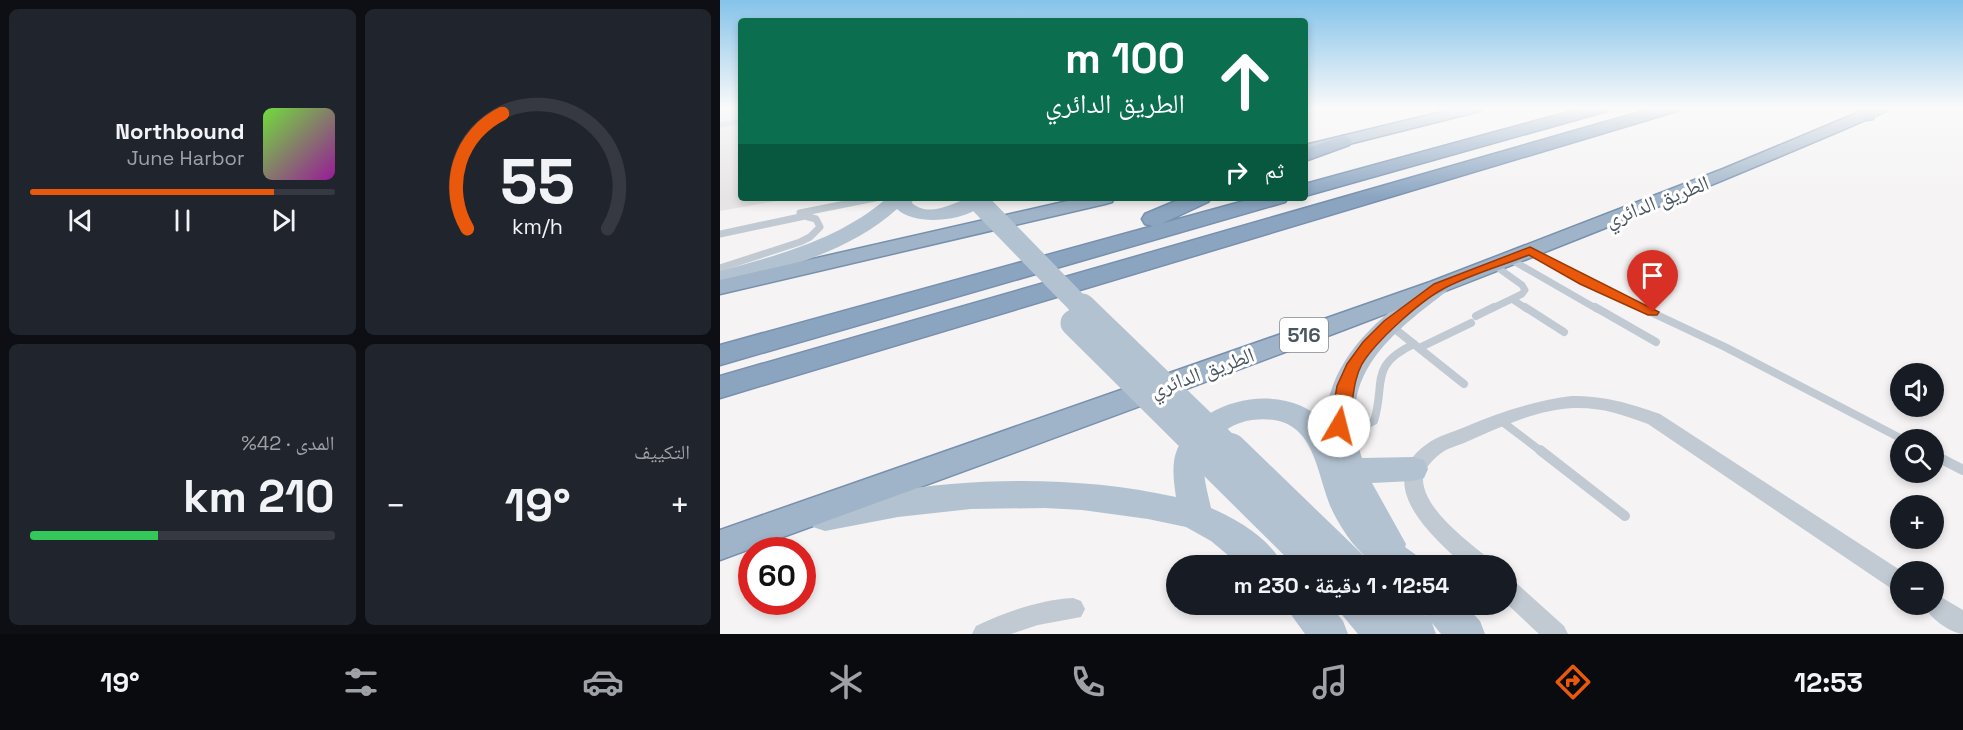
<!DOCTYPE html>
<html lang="ar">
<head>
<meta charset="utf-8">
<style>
  :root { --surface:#171b24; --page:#20242c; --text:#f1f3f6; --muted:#9ea1a6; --line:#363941; --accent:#ea580c }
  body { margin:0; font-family:"Space Grotesk","Noto Naskh Arabic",sans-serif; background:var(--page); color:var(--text); direction:rtl; height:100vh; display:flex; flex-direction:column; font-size:22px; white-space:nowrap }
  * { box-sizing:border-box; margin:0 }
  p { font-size:20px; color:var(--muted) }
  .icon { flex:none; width:33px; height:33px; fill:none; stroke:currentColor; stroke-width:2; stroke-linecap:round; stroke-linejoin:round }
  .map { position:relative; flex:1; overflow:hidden; direction:ltr }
  .sheet { display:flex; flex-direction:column; gap:9px; padding:9px; background:#0d0f14; width:720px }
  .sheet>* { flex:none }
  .guide { position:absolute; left:18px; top:18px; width:570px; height:183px; border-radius:6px; box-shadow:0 3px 9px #0003; direction:rtl; background:#0b6e4f; color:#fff; overflow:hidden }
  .controls { position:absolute; left:1170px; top:363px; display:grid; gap:12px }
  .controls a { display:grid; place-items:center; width:54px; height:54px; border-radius:50%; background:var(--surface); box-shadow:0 3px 9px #0003; font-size:30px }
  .speed { position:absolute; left:18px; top:537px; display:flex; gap:12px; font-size:30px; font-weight:700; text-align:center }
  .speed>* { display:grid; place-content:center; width:78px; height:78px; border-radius:50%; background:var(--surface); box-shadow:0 3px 9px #0003; line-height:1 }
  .speed .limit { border:9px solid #d22; background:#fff; color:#111 }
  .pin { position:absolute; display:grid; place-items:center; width:51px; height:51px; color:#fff; margin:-62px -26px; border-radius:50% 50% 50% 0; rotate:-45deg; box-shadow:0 0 6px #0007 }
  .pin .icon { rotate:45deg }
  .me { position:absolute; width:66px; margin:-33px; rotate:8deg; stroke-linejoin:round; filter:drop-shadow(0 0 4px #0008) }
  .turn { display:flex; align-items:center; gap:21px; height:126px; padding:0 24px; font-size:27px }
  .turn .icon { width:78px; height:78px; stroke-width:2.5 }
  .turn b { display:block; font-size:42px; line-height:51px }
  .then { display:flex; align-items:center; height:57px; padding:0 24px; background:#0003; gap:12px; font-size:22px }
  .big { font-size:45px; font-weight:700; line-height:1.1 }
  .sheet .tile { flex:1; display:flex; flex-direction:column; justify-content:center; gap:9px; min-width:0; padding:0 21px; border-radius:9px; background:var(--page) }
  .sheet .dial { align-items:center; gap:0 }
  .dial svg { height:156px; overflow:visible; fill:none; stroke:var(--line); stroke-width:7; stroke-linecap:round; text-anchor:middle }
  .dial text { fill:var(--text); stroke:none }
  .song { display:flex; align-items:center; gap:18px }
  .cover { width:72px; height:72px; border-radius:9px; background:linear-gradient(135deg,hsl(100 70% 55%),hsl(300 70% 35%)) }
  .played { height:6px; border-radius:3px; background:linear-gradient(90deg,var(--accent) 80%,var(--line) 80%) }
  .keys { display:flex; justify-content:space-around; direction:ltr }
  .heat { display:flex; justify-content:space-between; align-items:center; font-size:33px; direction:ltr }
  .charge { height:9px; border-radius:4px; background:linear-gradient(90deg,#34c759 42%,var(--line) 0) }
  .sheet .tiles { flex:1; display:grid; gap:9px; grid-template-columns:repeat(2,1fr) }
  .trip { position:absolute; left:446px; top:555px; width:351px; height:60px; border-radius:30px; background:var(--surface); box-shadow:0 3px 9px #0003; font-weight:700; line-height:60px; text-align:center; direction:rtl }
  .dock { display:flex; height:96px; justify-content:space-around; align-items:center; background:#090b0e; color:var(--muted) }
  .dock .icon { width:42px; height:42px }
  .dock .current { color:var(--accent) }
  .dock b { font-size:27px; color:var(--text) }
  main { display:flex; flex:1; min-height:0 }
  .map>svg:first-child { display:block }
  .education { fill:#e6e4e5 }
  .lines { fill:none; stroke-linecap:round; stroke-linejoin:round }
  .trunk-casing { stroke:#7690ad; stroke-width:3 }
  .motorway-casing { stroke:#7690ad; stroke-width:3 }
  .service-far3 { stroke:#c1cad2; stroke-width:5 }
  .service-far2 { stroke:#c1cad2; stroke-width:7 }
  .service-far1 { stroke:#c1cad2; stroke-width:8 }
  .service { stroke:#c1cad2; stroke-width:10 }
  .minor { fill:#c1cad2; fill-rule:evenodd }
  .primary { fill:#b3c2d1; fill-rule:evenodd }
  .trunk { fill:#9fb4c9; fill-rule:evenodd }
  .motorway { fill:#8ba5c1; fill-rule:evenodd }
  .primary-bridge-far2 { stroke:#b3c2d1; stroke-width:21 }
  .primary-bridge-far1 { stroke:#b3c2d1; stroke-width:27 }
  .primary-bridge { stroke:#b3c2d1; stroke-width:34 }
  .route { fill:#ea580c; stroke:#983908; stroke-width:1.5 }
  .labels { text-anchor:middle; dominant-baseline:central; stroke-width:6; stroke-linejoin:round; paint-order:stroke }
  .shield { fill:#fff; stroke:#808990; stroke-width:1.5 }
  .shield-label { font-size:20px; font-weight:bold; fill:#4a5661 }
  .street-label { font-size:21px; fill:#4a5661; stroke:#fff }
</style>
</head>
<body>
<main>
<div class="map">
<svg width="1243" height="634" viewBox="0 0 1243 634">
  <rect width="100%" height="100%" fill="#f5f3f3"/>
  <path class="education" d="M 0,108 L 21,108 L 21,198 L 74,198 L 0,211 Z"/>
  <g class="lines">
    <defs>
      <path id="trunk" d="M 738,108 L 762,108 L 760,111 L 585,155 L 585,145 Z
        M 1149,108 L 1168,108 L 1166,111 C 784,277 391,417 0,560 L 0,530 L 710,282 L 1003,169 Z
        M 361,198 L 394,198 L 392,202 L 385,204 L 0,294 L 0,280 Z"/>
      <path id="motorway" d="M 863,108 L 889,108 L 887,111 L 585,196 L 585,184 Z
        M 934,108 L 959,108 L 957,111 L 0,398 L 0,376 Z
        M 1141,108 L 1157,108 L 1153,119 L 1147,120 L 1139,115 Z
        M 623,136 L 629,137 L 632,141 L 629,145 L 585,161 L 585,149 Z
        M 463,198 L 491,198 L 488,202 L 441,224 L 433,226 L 425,224 L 422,219 L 425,214 Z
        M 535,198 L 568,198 L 565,202 L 0,365 L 0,345 Z"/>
    </defs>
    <use href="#trunk" class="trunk-casing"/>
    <use href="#motorway" class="motorway-casing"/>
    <path class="service-far3" d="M 0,125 L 21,121"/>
    <path class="service-far2" d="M 80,213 L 155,198
      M 0,234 L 85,216 L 96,219 L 100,227 L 90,237 L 80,242 L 0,268
      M 810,251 L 864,281 L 923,309
      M 790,259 L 877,309
      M 792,299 L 807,309
      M 771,309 L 802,294 L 805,290 L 802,285 L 774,265"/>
    <path class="service-far1" d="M 805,307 L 844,332
      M 875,307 L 936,342
      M 920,307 L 1005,347 L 1184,440
      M 756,316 L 774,307
      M 670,325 L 744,384
      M 699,348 L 751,323
      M 780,420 L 822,452
      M 626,427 L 642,427 L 654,421 C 666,383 648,366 694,344"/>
    <path class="service" d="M 820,450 L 905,516
      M 1214,455 L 1243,470"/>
    <path class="minor" d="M 851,396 C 886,396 908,403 940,414 L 1183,572 L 1180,572 L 1180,592 L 1172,589 L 928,424 C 902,414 880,407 853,408 C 815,410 779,428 744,443 C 736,446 726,449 720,454 C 712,460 703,470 703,480 C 704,510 748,541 769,559 L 772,566 L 745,566 C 712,537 651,483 707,444 C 717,436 733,432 745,427 C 779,412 814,401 851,396 Z
      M 786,577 L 794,581 L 844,626 L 848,634 L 819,634 L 786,603 Z
      M 1214,593 L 1243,610 L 1243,634 C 1230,633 1208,617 1203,604 L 1214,604 Z
      M 353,598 L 361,601 L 365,609 L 361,617 L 318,625 L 291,634 L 252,634 L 256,626 C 287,612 318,600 353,598 Z"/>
    <path class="primary" d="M 167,198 L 193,198 L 192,203 C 208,217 229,205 246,199 C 253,197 263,198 270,198 C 254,221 197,228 177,209 C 129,252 61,270 0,285 L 0,271 C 59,255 120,239 167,198 Z
      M 718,280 L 726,282 L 729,287 L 726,292 C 668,336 615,377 642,458 L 693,457 L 704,460 L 708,469 L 704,478 L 693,481 L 652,483 L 686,544 L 685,547 L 696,555 L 701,566 L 656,566 C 637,551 624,534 613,512 C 594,471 597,412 532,420 C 516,422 499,432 490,445 C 478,463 487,489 491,508 C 517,519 552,540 563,566 L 521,566 L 491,541 L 466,527 L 428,519 L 362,510 L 325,508 L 251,509 L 178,517 L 105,531 L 93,527 L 88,517 L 93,507 C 116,499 141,496 165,492 C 261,477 361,476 456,497 C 454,483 452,469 455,456 C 472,398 566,378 606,424 C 606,370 645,329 686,299 C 696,292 706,283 718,280 Z
      M 567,604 L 609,604 L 623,621 L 628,634 L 585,634 L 572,616 Z
      M 618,604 L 694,604 L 706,616 L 701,604 L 744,604 L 760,621 L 765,634 L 721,634 L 712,623 L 716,634 L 638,634 L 623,616 Z"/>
    <use href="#trunk" class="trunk"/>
    <use href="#motorway" class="motorway"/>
    <path class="primary-bridge-far2" d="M 255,198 L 363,309"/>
    <path class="primary-bridge-far1" d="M 362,307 L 512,452
      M 354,323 L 484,452"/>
    <path class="primary-bridge" d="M 482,450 L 599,566
      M 510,450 L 630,566"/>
  </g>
  <linearGradient id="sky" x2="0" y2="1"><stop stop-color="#85c3ea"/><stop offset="0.55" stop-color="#fafafa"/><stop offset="1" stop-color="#fafafa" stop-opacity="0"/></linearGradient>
  <rect width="1243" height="197" fill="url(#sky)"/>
  <path class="route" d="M 810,247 L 939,312 L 937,315 L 928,315 L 860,284 L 809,255 C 781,266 749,275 723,289 C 699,302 656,341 642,364 C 630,386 635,413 624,431 L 613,431 L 610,426 L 617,386 L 627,364 L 643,342 L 664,321 L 714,284 Z"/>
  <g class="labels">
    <rect class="shield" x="560" y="318" width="48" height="34" rx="4.5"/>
    <g class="shield-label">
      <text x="584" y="335">516</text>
    </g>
    <g class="street-label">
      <text transform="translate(937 201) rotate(-21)">الطريق الدائري</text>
      <text transform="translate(482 372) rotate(-20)">الطريق الدائري</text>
    </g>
  </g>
</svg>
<div class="controls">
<a><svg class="icon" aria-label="sound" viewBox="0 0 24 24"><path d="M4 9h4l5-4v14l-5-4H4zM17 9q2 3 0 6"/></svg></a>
<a><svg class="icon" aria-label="search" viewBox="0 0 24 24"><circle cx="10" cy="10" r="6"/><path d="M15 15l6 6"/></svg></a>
<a>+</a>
<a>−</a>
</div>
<div class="speed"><div class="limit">60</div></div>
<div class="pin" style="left:933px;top:312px;background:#d93025"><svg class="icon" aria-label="arrive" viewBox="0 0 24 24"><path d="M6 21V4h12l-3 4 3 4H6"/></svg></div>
<svg class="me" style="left:619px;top:426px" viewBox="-20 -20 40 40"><circle r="19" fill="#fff"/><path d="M0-13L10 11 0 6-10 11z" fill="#ea580c"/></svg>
<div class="trip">12:54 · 1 دقيقة · 230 m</div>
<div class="guide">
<div class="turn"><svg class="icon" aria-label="ahead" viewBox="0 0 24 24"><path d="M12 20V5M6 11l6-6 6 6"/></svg><div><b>100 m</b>الطريق الدائري</div></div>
<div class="then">ثم<svg class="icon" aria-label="right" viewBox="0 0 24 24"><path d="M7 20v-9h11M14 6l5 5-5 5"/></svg></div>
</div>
</div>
<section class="sheet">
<div class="tiles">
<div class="tile dial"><svg viewBox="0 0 100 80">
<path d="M14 69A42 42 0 1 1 86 69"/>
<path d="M14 69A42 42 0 0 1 32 10" stroke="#ea580c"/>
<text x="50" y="56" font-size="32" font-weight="700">55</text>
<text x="50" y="72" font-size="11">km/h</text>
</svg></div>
<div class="tile">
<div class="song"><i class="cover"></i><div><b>Northbound</b><p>June Harbor</p></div></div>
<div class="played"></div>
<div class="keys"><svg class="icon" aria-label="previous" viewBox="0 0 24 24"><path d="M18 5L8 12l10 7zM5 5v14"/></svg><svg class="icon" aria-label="pause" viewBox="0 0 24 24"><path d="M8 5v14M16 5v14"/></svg><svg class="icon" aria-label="next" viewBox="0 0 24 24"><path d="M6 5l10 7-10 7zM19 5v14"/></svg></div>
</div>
<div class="tile"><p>التكييف</p>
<div class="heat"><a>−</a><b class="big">19°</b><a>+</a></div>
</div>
<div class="tile"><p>المدى · 42%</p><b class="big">210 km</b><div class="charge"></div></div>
</div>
</section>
</main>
<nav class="dock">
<b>12:53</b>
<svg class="icon current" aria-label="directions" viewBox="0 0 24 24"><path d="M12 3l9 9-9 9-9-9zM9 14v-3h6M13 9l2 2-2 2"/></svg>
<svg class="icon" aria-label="music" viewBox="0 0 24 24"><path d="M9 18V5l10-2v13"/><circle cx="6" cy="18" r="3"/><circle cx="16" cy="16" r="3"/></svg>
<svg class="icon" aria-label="phone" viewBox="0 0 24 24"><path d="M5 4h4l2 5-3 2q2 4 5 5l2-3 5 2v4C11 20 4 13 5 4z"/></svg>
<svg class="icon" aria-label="climate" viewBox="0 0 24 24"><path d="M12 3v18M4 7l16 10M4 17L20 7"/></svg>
<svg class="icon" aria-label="car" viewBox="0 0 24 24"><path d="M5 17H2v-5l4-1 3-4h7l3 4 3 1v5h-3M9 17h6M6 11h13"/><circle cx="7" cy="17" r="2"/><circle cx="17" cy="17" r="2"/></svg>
<svg class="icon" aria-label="filters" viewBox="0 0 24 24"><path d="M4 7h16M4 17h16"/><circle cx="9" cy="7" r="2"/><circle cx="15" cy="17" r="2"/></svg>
<b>19°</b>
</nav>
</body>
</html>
